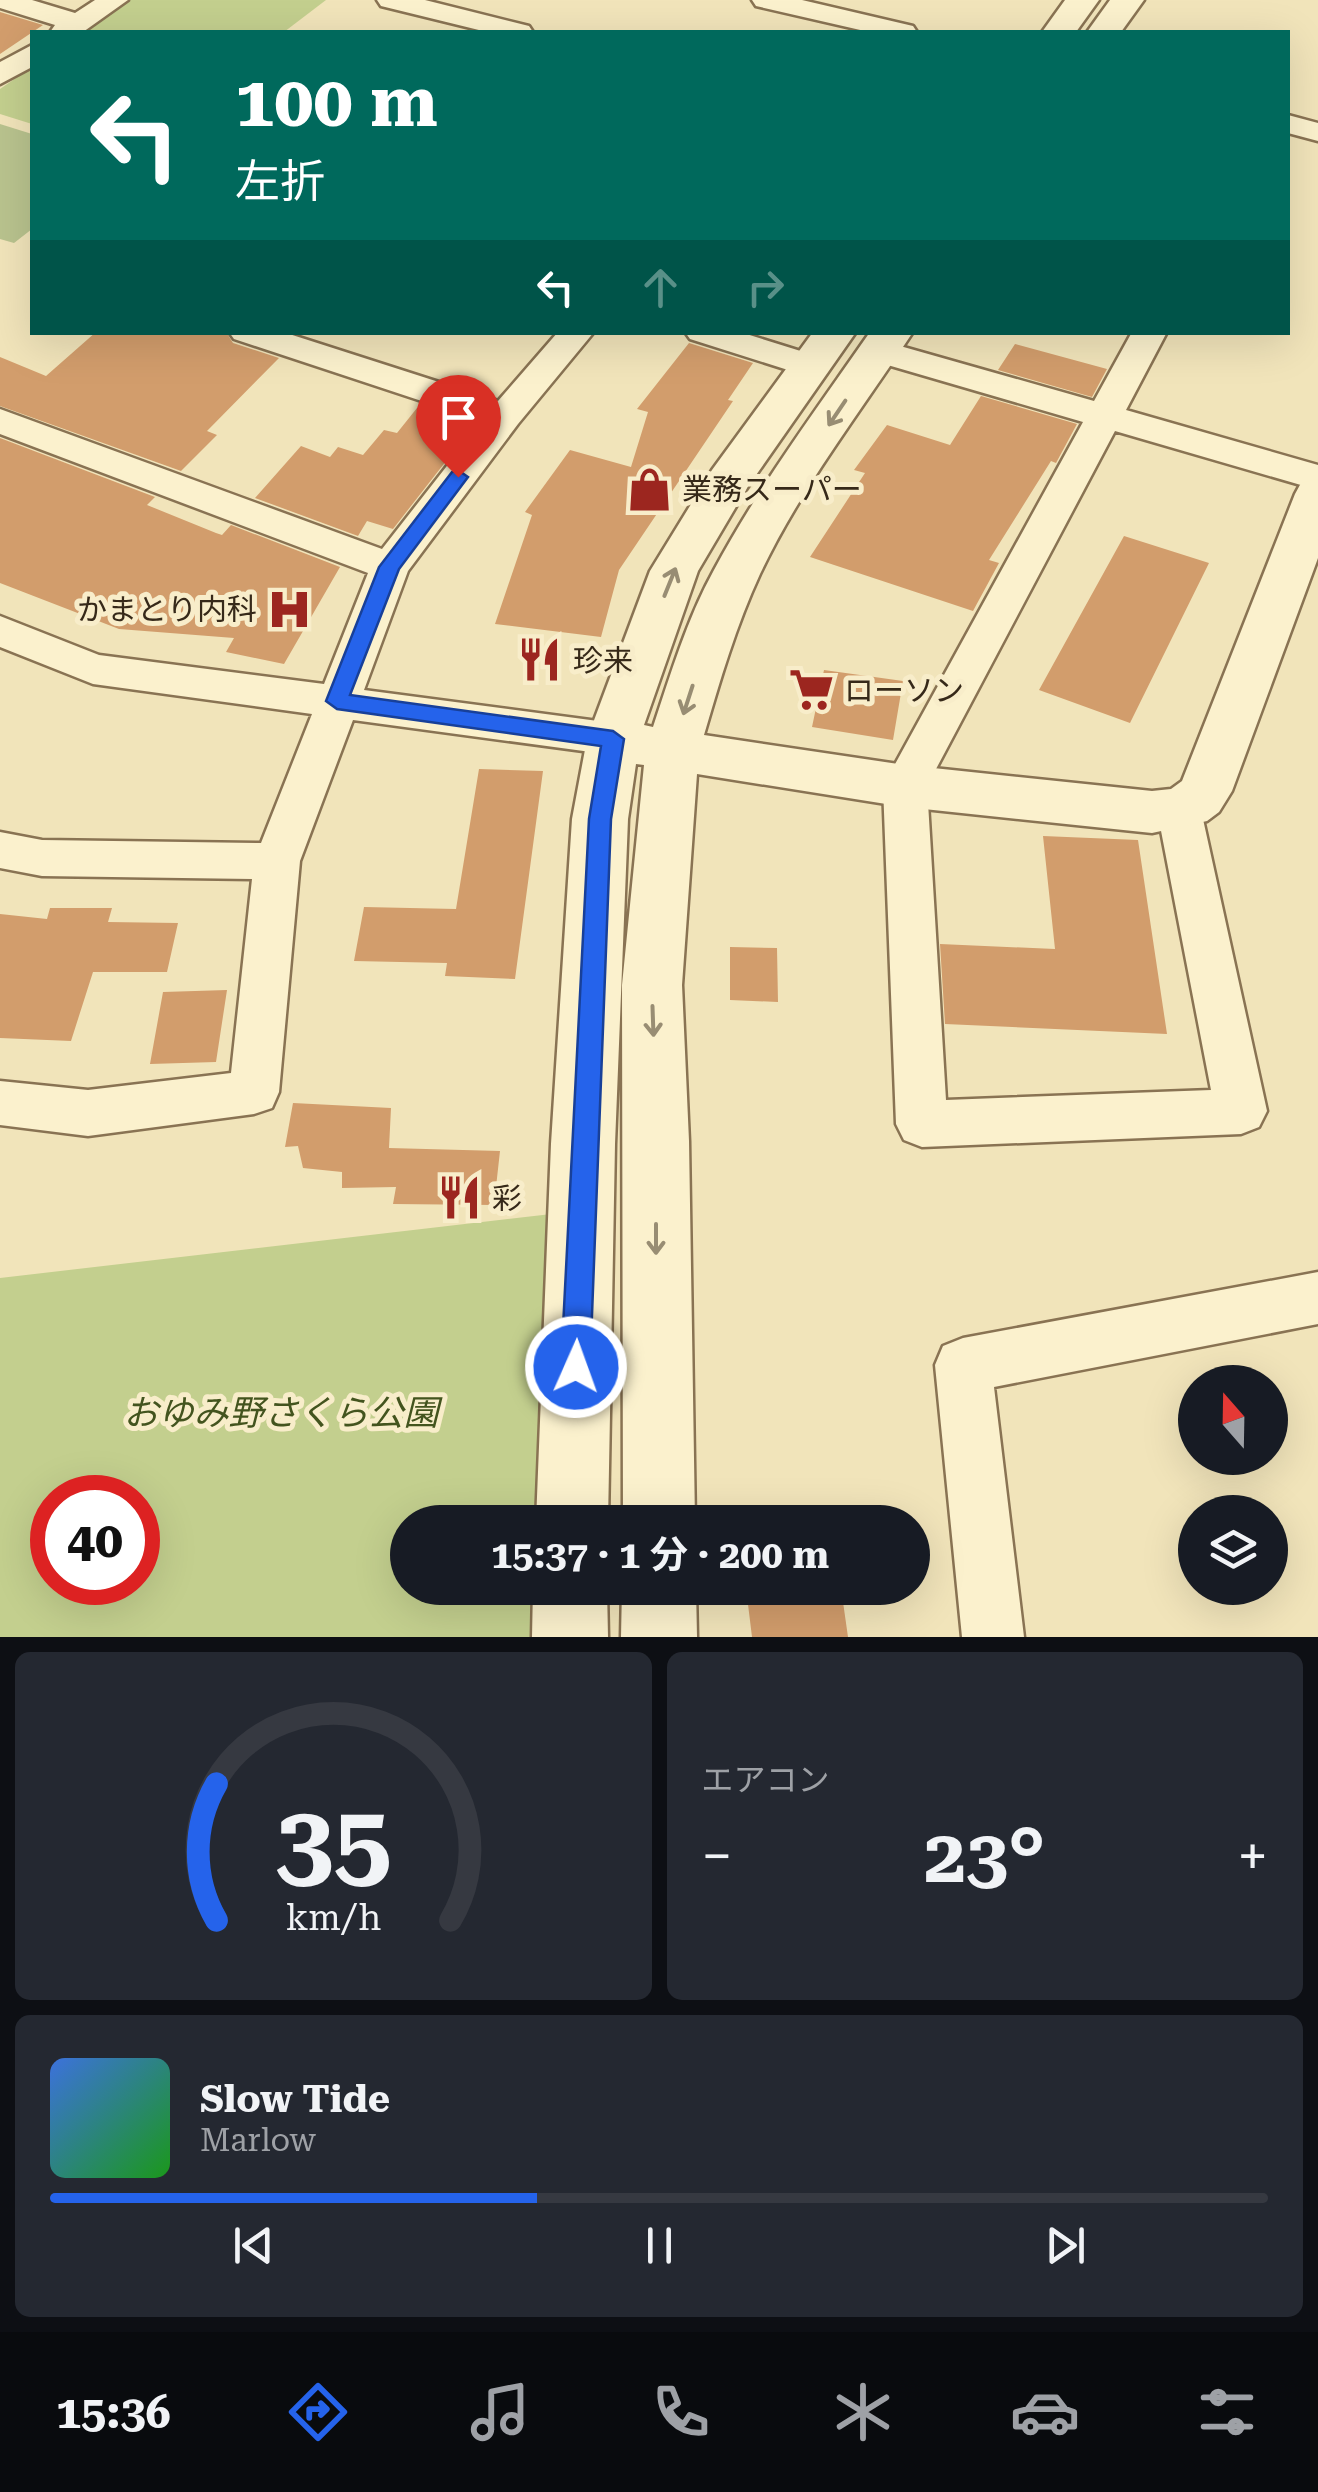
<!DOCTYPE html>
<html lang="ja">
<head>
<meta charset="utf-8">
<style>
  :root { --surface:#171b24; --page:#242831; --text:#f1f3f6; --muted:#9ea1a6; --line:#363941; --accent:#2563eb }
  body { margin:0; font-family:"Roboto Serif","Noto Sans JP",serif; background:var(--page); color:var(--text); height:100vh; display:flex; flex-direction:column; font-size:38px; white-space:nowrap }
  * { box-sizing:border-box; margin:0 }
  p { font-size:32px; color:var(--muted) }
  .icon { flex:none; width:55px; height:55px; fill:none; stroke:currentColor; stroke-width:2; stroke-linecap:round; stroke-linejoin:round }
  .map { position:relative; height:1637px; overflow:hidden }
  .details { display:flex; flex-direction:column; gap:15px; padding:15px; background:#0d0f14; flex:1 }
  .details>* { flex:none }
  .banner { position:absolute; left:30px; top:30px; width:1260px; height:305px; border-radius:0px; box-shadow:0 10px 40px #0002; background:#00695c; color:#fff; overflow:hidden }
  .needle { width:65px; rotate:340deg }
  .buttons { position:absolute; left:1178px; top:1365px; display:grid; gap:20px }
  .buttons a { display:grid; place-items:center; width:110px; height:110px; border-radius:50%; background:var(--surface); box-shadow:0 10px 40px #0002; font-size:50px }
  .speed { position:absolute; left:30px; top:1475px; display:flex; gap:20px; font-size:50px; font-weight:700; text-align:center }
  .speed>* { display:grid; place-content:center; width:130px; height:130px; border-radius:50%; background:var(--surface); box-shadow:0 10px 40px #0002; line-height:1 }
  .speed .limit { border:15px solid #d22; background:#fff; color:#111 }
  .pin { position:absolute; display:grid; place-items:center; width:85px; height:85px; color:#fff; margin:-102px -42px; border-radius:50% 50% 50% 0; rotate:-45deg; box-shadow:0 0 10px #0007 }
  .pin .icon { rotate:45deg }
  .me { position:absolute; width:110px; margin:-55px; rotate:2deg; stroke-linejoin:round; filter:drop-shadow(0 0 8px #0008) }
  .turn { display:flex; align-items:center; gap:35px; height:210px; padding:0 40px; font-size:45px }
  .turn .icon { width:130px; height:130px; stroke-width:2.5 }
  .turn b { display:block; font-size:70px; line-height:85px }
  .lanes { display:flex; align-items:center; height:95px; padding:0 40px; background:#0003; justify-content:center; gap:50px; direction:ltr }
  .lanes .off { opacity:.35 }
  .big { font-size:75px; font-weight:700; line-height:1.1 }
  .details .widget { flex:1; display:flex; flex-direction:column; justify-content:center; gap:15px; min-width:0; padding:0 35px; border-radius:15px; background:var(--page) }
  .details .dial { align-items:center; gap:0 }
  .dial svg { height:260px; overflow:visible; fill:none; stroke:var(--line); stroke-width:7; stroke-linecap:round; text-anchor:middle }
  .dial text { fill:var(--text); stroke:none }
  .song { display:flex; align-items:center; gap:30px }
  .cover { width:120px; height:120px; border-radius:15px; background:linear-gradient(135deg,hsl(220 70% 55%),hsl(120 70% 35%)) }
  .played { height:10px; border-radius:5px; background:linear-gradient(90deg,var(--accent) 40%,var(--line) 40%) }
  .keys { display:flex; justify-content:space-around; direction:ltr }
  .heat { display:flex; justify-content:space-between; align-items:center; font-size:55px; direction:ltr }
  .details .tiles { flex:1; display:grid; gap:15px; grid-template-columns:1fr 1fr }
  .widget:last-child { grid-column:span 2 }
  .trip { position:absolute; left:390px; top:1505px; width:540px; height:100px; border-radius:50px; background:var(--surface); box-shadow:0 10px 40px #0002; font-weight:700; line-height:100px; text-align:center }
  .tabs { display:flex; height:160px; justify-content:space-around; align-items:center; background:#090b0e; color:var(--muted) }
  .tabs .icon { width:70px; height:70px }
  .tabs .on { color:var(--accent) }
  .tabs b { font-size:45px; color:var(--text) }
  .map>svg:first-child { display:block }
  .green { fill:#c3cf8e; fill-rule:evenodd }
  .cemetery { fill:#b9c38e }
  .building { fill:#d29d6c }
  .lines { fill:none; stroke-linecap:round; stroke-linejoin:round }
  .minor-casing { stroke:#897353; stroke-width:5 }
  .tertiary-casing { stroke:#897353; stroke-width:5 }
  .minor { fill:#fbf1cd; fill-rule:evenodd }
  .tertiary { fill:#fbf1cd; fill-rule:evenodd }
  .oneway { stroke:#988d73 }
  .route { fill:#2563eb; stroke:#184099; stroke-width:2.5 }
  .labels { text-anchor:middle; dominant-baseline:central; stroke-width:10; stroke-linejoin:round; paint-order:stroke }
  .poi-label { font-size:30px; fill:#362919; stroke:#f8edca; text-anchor:start }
  .near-park-label { font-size:35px; font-style:italic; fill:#43541e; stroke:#f8edca }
</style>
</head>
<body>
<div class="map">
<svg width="1318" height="1637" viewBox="0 0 1318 1637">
  <rect width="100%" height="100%" fill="#f1e4ba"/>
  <path class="green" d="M 130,0 L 326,0 L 284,32 L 83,32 Z
    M 32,67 L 32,124 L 0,114 L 0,89 Z
    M 560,1213 L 549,1522 L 408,1522 L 408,1588 L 546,1588 L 545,1637 L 0,1637 L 0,1278 ZM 52,1498 L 138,1498 L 138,1582 L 52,1582 Z"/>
  <path class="cemetery" d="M 0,124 L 32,134 L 32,229 L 14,243 L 0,239 Z"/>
  <path class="building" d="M 0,12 L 43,25 L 0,54 Z
    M 96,332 L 226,332 L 233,343 L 279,358 L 207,431 L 217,435 L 181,471 L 0,406 L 0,357 L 46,376 Z
    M 689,343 L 753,363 L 728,400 L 733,401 L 619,570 L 601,637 L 495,624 L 532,515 L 525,512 L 570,450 L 631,467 L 648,412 L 637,409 Z
    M 1015,344 L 1107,369 L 1092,397 L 998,370 Z
    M 981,396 L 1077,424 L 1056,463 L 1051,461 L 989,560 L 999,563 L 973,611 L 810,557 L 865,473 L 854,470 L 887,425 L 950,445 Z
    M 417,408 L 475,424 L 393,529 L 367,521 L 358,536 L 255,498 L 301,446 L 330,457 L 338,447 L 363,455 L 384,430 L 397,433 Z
    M 0,438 L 155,497 L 147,505 L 216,533 L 222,535 L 231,525 L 340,567 L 284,664 L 226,652 L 234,638 L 119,629 L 0,583 Z
    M 1124,536 L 1209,563 L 1130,723 L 1039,690 Z
    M 824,670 L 903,681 L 893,740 L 812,727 Z
    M 479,769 L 543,771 L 515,979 L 445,976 L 447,963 L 354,961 L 364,907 L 456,909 Z
    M 1043,836 L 1138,840 L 1167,1034 L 945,1024 L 940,944 L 1055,949 Z
    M 50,908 L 112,908 L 108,922 L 178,923 L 167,972 L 93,972 L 71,1041 L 0,1038 L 0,914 L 47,919 Z
    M 730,947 L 777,948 L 778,1002 L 730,1000 Z
    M 227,990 L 216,1062 L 150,1064 L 163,992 Z
    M 293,1103 L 391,1108 L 389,1148 L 500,1151 L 494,1205 L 393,1204 L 396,1187 L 342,1188 L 342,1172 L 303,1168 L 298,1146 L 285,1147 Z
    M 746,1588 L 841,1588 L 848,1637 L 752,1637 Z"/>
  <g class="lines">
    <defs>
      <path id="minor" d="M 0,0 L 32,0 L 75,13 L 95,0 L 128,0 L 83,32 L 50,32 L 55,25 L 0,8 Z
        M 377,0 L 425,0 L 529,26 L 533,32 L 487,32 L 381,6 Z
        M 752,0 L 802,0 L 913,26 L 917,32 L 869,32 L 756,6 Z
        M 32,45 L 32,67 L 0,84 L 0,62 Z
        M 1288,115 L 1318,123 L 1318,141 L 1288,133 Z
        M 229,332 L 283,332 L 498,401 L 558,332 L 594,332 L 518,424 L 408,571 L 364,690 L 613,723 L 628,728 L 635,739 L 628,750 L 613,755 L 353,720 L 300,861 L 279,1092 L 272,1108 L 254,1114 L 88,1136 L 0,1125 L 0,1081 L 88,1090 L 231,1073 L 252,879 L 42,876 L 0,868 L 0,832 L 42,840 L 261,843 L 312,714 L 93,684 L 0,647 L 0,616 L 99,655 L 324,684 L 368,573 L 0,434 L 0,409 L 382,549 L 482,421 L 234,339 Z
        M 685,332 L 740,332 L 823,358 L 828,366 L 823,374 L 810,377 L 690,339 Z
        M 1132,332 L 1167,332 L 1126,410 L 1318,465 L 1318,490 L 1115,431 L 927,786 L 946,1100 L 1211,1090 L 1157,810 L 1163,798 L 1179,793 L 1195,798 L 1201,810 L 1267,1111 L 1259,1127 L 1241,1134 L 922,1147 L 904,1140 L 896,1124 L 883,786 L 1083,422 L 867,359 L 861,351 L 867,343 L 879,340 L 1094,401 Z
        M 1318,1272 L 1318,1324 L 994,1387 L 1024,1637 L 962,1637 L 935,1365 L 943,1346 L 963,1338 Z"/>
      <path id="tertiary" d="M 1065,0 L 1099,0 L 1076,32 L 1042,32 Z
        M 1110,0 L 1144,0 L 1121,32 L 1087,32 Z
        M 813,332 L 856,332 L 747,488 L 698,571 L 644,725 L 653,727 C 671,673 687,619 714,570 C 759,486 816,410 870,332 L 913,332 C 861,411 800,489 760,574 C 736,626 720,680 704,735 L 905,765 L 1152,791 L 1171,789 L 1182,781 L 1295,494 L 1301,483 L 1318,479 L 1318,558 L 1232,791 L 1219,812 L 1207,821 L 1152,833 L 905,807 L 697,774 L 682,985 L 689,1141 L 695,1522 L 623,1522 L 622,985 L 644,765 L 636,764 L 628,819 L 615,1144 L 608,1522 L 536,1522 L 551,1144 L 572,819 L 587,739 L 650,571 L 712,470 Z
        M 533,1588 L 607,1588 L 608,1637 L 532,1637 Z
        M 622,1588 L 696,1588 L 697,1637 L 621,1637 Z"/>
    </defs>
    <use href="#minor" class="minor-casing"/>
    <use href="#tertiary" class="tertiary-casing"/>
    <use href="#minor" class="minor"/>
    <use href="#tertiary" class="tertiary"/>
  </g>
  <defs><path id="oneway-shaft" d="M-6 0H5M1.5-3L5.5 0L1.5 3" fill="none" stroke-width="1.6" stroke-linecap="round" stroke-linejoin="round" transform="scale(2.5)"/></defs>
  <g class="oneway">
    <use href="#oneway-shaft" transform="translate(837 413) rotate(124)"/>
    <use href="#oneway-shaft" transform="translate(670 582) rotate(-68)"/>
    <use href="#oneway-shaft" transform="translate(688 700) rotate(108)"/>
    <use href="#oneway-shaft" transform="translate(653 1021) rotate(88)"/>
    <use href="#oneway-shaft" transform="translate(656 1239) rotate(90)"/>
  </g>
  <path class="route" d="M 458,470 L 468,477 L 399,569 L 350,695 L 613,731 L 624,739 L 611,819 L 590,1367 L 586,1377 L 576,1381 L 566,1377 L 561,1367 L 589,819 L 601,746 L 337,709 L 326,701 L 379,567 L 452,472 Z"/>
  <defs>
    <symbol id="shop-bare" viewBox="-9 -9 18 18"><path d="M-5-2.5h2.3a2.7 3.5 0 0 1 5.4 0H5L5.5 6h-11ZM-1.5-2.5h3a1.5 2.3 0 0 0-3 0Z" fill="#9c261f" stroke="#f8edca" stroke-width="2.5" paint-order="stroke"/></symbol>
    <symbol id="hospital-bare" viewBox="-9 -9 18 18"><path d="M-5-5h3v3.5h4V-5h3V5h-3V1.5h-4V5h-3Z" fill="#9c261f" stroke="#f8edca" stroke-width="2.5" paint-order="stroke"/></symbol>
    <symbol id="restaurant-bare" viewBox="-9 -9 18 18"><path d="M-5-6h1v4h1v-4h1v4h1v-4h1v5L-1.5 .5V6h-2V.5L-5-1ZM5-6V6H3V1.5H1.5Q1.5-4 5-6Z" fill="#9c261f" stroke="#f8edca" stroke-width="2.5" paint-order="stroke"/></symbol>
    <symbol id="supermarket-bare" viewBox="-9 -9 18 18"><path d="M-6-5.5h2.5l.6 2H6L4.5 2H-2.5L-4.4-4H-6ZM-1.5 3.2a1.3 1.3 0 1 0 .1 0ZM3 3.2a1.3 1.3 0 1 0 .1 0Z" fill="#9c261f" stroke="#f8edca" stroke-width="2.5" paint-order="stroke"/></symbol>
  </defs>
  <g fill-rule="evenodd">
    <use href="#shop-bare" x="618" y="458" width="63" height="63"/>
    <use href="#hospital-bare" x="258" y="578" width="63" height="63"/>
    <use href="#restaurant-bare" x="508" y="628" width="63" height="63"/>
    <use href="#supermarket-bare" x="780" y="658" width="63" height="63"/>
    <use href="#restaurant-bare" x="428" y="1166" width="63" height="63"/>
  </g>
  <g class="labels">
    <g class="poi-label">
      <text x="682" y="489">業務スーパー</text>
      <text x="257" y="609" text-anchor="end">かまとり内科</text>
      <text x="573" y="660">珍来</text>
      <text x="844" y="690">ローソン</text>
      <text x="492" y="1198">彩</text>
    </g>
    <g class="near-park-label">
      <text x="281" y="1413">おゆみ野さくら公園</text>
    </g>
  </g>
</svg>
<div class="buttons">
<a><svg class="needle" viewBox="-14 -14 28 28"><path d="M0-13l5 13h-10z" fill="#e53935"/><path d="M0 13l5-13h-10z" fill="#9ea1a6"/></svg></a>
<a><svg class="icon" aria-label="layers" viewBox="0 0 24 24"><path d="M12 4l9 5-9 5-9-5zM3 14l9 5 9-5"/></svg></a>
</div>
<div class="speed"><div class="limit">40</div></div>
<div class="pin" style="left:458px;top:477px;background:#d93025"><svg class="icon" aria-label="arrive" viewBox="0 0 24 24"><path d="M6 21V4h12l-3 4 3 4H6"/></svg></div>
<svg class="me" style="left:576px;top:1367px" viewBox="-20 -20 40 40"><circle r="17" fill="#2563eb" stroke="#fff" stroke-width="3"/><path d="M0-11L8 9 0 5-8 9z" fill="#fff"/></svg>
<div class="trip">15:37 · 1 分 · 200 m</div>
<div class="banner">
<div class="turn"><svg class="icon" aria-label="left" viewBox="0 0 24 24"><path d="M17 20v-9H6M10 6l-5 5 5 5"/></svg><div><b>100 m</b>左折</div></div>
<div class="lanes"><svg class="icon" aria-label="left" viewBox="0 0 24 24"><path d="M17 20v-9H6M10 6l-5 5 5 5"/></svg><svg class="icon off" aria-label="ahead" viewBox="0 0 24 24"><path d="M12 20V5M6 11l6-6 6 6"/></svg><svg class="icon off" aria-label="right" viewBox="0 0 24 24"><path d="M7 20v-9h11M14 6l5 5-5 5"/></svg></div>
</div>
</div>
<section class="details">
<div class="tiles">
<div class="widget dial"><svg viewBox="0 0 100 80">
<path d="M14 69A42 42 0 1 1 86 69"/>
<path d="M14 69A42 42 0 0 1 14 27" stroke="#2563eb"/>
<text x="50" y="56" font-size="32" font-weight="700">35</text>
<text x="50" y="72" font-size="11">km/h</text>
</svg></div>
<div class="widget"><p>エアコン</p>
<div class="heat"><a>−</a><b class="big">23°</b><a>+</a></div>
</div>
<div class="widget">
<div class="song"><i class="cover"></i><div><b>Slow Tide</b><p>Marlow</p></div></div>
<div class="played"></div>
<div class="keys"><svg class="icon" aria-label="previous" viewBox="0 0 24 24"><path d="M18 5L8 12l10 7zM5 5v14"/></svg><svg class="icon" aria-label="pause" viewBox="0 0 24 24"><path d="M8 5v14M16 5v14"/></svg><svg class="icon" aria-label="next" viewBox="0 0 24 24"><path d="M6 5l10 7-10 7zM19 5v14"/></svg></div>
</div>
</div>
</section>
<nav class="tabs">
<b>15:36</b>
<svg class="icon on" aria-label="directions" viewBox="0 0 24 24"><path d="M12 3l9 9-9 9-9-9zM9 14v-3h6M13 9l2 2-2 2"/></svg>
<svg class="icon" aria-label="music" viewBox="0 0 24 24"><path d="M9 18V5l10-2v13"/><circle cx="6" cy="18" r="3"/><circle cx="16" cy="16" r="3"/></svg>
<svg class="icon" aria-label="phone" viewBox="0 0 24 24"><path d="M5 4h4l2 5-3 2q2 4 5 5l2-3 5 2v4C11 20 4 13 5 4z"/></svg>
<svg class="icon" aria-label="climate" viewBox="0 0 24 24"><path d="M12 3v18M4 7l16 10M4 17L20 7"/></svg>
<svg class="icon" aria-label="car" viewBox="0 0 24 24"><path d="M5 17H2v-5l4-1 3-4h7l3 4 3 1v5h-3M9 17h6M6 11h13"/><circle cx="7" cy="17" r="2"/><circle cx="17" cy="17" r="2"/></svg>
<svg class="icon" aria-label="filters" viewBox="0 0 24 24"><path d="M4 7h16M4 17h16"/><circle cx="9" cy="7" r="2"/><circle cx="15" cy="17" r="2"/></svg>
</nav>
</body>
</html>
